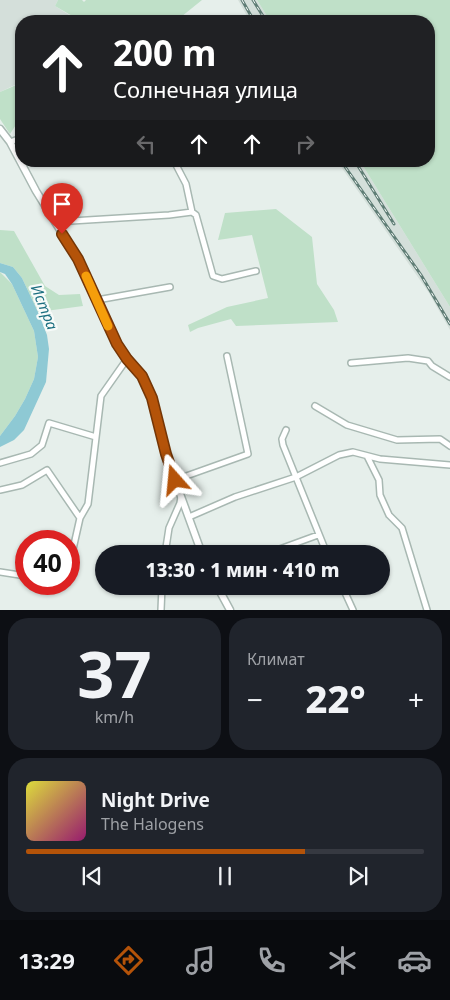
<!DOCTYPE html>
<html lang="ru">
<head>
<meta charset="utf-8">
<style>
  :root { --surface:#171b24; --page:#20242c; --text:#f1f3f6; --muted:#9ea1a6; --line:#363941; --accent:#b45309 }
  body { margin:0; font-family:"Noto Sans",sans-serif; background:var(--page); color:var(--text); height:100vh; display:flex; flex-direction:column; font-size:19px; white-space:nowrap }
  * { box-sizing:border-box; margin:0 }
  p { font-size:16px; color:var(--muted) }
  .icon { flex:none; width:28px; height:28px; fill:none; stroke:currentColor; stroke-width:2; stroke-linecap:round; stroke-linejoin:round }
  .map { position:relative; height:610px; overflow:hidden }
  .sheet { display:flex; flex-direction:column; gap:8px; padding:8px; background:#0d0f14; flex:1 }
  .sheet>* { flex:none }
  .guide { position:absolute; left:15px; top:15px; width:420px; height:152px; border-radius:20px; box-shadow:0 1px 4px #0004; background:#202124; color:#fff; overflow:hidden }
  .speed { position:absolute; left:15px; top:530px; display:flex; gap:10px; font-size:25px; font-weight:700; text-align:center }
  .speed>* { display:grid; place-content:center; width:65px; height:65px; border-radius:50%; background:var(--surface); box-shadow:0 1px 4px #0004; line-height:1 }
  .speed .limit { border:8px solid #d22; background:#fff; color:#111 }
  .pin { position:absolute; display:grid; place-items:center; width:42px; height:42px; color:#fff; margin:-51px -21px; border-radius:50% 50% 50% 0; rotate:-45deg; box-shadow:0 0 5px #0007 }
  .pin .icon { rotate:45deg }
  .me { position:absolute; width:55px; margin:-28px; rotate:342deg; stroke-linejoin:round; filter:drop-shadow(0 0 4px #0008) }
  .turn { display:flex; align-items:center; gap:18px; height:105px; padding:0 15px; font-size:22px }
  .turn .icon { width:65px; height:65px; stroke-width:2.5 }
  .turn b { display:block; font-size:35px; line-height:42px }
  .lanes { display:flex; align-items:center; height:48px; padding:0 15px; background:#0003; justify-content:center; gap:25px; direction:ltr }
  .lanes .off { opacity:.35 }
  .big { font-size:38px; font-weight:800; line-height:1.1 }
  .sheet .widget { flex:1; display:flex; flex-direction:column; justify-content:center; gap:8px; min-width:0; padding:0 18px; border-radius:20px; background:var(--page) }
  .sheet .dial { align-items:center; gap:0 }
  .dial b { font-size:65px; line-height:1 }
  .song { display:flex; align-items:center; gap:15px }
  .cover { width:60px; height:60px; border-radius:8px; background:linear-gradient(135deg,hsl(60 70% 55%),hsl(320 70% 35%)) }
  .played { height:5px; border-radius:2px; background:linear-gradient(90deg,var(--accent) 70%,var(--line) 70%) }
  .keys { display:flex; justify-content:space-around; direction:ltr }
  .heat { display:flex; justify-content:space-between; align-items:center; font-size:28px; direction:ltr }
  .sheet .tiles { flex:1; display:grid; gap:8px; grid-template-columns:1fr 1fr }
  .widget:last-child { grid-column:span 2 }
  .trip { position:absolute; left:95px; top:545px; width:295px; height:50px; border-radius:25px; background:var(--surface); box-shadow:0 1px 4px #0004; font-weight:800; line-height:50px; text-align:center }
  .tabs { display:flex; height:80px; justify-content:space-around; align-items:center; background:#090b0e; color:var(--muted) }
  .tabs .icon { width:35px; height:35px }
  .tabs .active { color:var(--accent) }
  .tabs b { font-size:22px; color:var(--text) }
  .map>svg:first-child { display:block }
  .built { fill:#d4dfda }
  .green { fill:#bfe0c8 }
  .water { fill:#8ec9d4 }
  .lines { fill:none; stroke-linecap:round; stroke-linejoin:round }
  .minor-casing { stroke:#a8b8b2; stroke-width:8 }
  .tertiary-casing { stroke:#a8b8b2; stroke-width:9 }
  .minor { stroke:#fff; stroke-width:5 }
  .tertiary { stroke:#fff; stroke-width:6 }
  .rail-casing { stroke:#5f7d75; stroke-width:3 }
  .rail { stroke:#f7fbf9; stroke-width:1; stroke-dasharray:4; stroke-linecap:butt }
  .route-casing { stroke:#753606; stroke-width:12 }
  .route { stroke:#b45309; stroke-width:9 }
  .slow { stroke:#f59e0b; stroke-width:9 }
  .labels { text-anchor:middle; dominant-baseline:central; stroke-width:4.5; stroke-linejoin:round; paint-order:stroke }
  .water-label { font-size:15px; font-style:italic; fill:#1c6f80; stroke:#f7fbf9 }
</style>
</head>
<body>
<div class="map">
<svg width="450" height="610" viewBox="0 0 450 610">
  <rect width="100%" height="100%" fill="#e6efeb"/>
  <path class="built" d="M 0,0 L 58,0 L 55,6 L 74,18 L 72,21 L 21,21 L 21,82 L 0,92 Z
    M 238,0 L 257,0 L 270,21 L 250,21 Z
    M 337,161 L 360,161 L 450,307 L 450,330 L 429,293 Z"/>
  <path class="green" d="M 58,0 L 82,0 L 84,2 L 86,0 L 202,0 L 176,21 L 72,21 L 74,17 L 55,6 Z
    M 257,0 L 450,0 L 450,307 L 360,161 L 429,161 L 429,21 L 270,21 Z
    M 21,83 L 21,117 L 10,134 L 0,119 L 0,92 Z
    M 276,209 L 312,237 L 317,284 L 334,310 L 338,322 L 236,326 L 231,319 L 198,328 L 190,332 L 188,325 L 227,307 L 268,298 L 252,235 L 218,240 L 225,213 Z
    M 0,230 L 14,231 L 45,286 L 59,295 L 80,294 L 83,306 L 38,312 L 22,278 L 13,267 L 0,263 Z
    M 0,272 L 12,284 L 34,331 L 38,357 L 34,379 L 25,399 L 15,416 L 0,436 Z"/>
  <path class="water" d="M 0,263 L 13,267 L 22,278 L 38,312 L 47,335 L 49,349 L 46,382 L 24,430 L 14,440 L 0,447 L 0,436 L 15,416 L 25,399 L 34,379 L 38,357 L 34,331 L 12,284 L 5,274 L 0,272 Z"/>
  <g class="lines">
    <defs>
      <path id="minor" d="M 10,142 L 21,138
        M 174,161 L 186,184 L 192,212 L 196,215 L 213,276 L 222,279 L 256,271
        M 55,222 L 169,215 L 192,212
        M 97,300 L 170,287
        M 351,363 L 408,358 L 428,361 L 432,366 L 450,377
        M 315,406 L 347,425 L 397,440 L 440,439 L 450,446
        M 286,430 L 282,439 L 283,445 L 327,554
        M 367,456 L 379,480 L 380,495 L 389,515 L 402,528 L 427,610
        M 0,463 L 31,454 L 42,445 L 49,423 L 96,437
        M 175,480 L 248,454 L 227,356
        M 0,490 L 22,485 L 47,470 L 80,518 L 88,504 L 101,396 L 127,359
        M 189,517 L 235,497 L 296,477 L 339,455 L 353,452 L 380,459 L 450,465
        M 165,554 L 169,528 L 180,503 L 181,497
        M 266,554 L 318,535
        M 69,567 L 80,518
        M 0,572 L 26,576
        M 342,586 L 353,610
        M 161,610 L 162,586"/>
      <path id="tertiary" d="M 0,129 L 10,142 L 36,191 L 78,259 L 117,344 L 127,359 L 142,375 L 152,398 L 166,453 L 175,480 L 202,554
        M 217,586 L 230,610"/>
    </defs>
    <use href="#minor" class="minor-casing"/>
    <use href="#tertiary" class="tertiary-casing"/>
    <use href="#minor" class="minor"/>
    <use href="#tertiary" class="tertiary"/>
    <defs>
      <path id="rail" d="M 242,0 L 254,21
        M 253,0 L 266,21
        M 341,161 L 421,275 L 450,324
        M 355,161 L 394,224"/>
    </defs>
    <use href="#rail" class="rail-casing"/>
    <use href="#rail" class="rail"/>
  </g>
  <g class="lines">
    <defs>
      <path id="route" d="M 62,234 L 78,259 L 117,344 L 127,359 L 142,376 L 152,398 L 166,454 L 175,480"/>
    </defs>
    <use href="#route" class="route-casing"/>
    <use href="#route" class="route"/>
    <path class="slow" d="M 86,276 L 108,326"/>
  </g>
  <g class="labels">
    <g class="water-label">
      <text transform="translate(45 307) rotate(68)">Истра</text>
    </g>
  </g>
</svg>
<div class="speed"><div class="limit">40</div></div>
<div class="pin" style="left:62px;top:234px;background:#d93025"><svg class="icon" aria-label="arrive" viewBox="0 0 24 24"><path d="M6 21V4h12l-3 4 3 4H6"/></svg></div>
<svg class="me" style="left:175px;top:480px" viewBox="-20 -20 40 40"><path d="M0-17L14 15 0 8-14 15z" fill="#b45309" stroke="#fff" stroke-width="4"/></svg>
<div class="trip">13:30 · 1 мин · 410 m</div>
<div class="guide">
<div class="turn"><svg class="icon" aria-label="ahead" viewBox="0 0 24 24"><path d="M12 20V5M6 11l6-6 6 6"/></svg><div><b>200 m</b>Солнечная улица</div></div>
<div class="lanes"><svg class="icon off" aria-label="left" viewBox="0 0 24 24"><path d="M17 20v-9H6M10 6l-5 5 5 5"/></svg><svg class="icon" aria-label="ahead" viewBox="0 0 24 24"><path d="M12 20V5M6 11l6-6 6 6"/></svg><svg class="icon" aria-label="ahead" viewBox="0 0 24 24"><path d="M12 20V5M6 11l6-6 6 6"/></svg><svg class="icon off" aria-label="right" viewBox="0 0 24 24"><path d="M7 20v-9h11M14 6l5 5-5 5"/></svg></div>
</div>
</div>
<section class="sheet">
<div class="tiles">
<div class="widget dial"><b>37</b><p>km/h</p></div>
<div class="widget"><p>Климат</p>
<div class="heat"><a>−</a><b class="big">22°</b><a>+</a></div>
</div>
<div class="widget">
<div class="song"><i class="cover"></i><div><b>Night Drive</b><p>The Halogens</p></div></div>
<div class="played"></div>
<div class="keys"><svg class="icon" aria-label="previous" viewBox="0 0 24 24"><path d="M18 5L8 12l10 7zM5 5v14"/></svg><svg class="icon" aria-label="pause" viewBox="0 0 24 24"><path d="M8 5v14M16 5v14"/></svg><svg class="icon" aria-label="next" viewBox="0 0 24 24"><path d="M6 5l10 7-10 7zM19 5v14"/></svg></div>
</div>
</div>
</section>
<nav class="tabs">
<b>13:29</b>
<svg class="icon active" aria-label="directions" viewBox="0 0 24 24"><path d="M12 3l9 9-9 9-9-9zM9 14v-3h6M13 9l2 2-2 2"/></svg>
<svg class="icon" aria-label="music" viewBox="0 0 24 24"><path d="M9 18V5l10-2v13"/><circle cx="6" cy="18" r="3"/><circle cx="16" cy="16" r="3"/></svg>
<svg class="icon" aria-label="phone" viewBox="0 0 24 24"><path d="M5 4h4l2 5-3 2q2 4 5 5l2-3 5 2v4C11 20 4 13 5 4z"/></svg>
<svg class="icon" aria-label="climate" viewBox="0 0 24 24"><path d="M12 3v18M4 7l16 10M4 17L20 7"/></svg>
<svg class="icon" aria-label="car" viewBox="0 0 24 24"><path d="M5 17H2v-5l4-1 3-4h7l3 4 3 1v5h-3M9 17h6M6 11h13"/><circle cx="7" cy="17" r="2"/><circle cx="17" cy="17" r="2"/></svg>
</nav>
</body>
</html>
